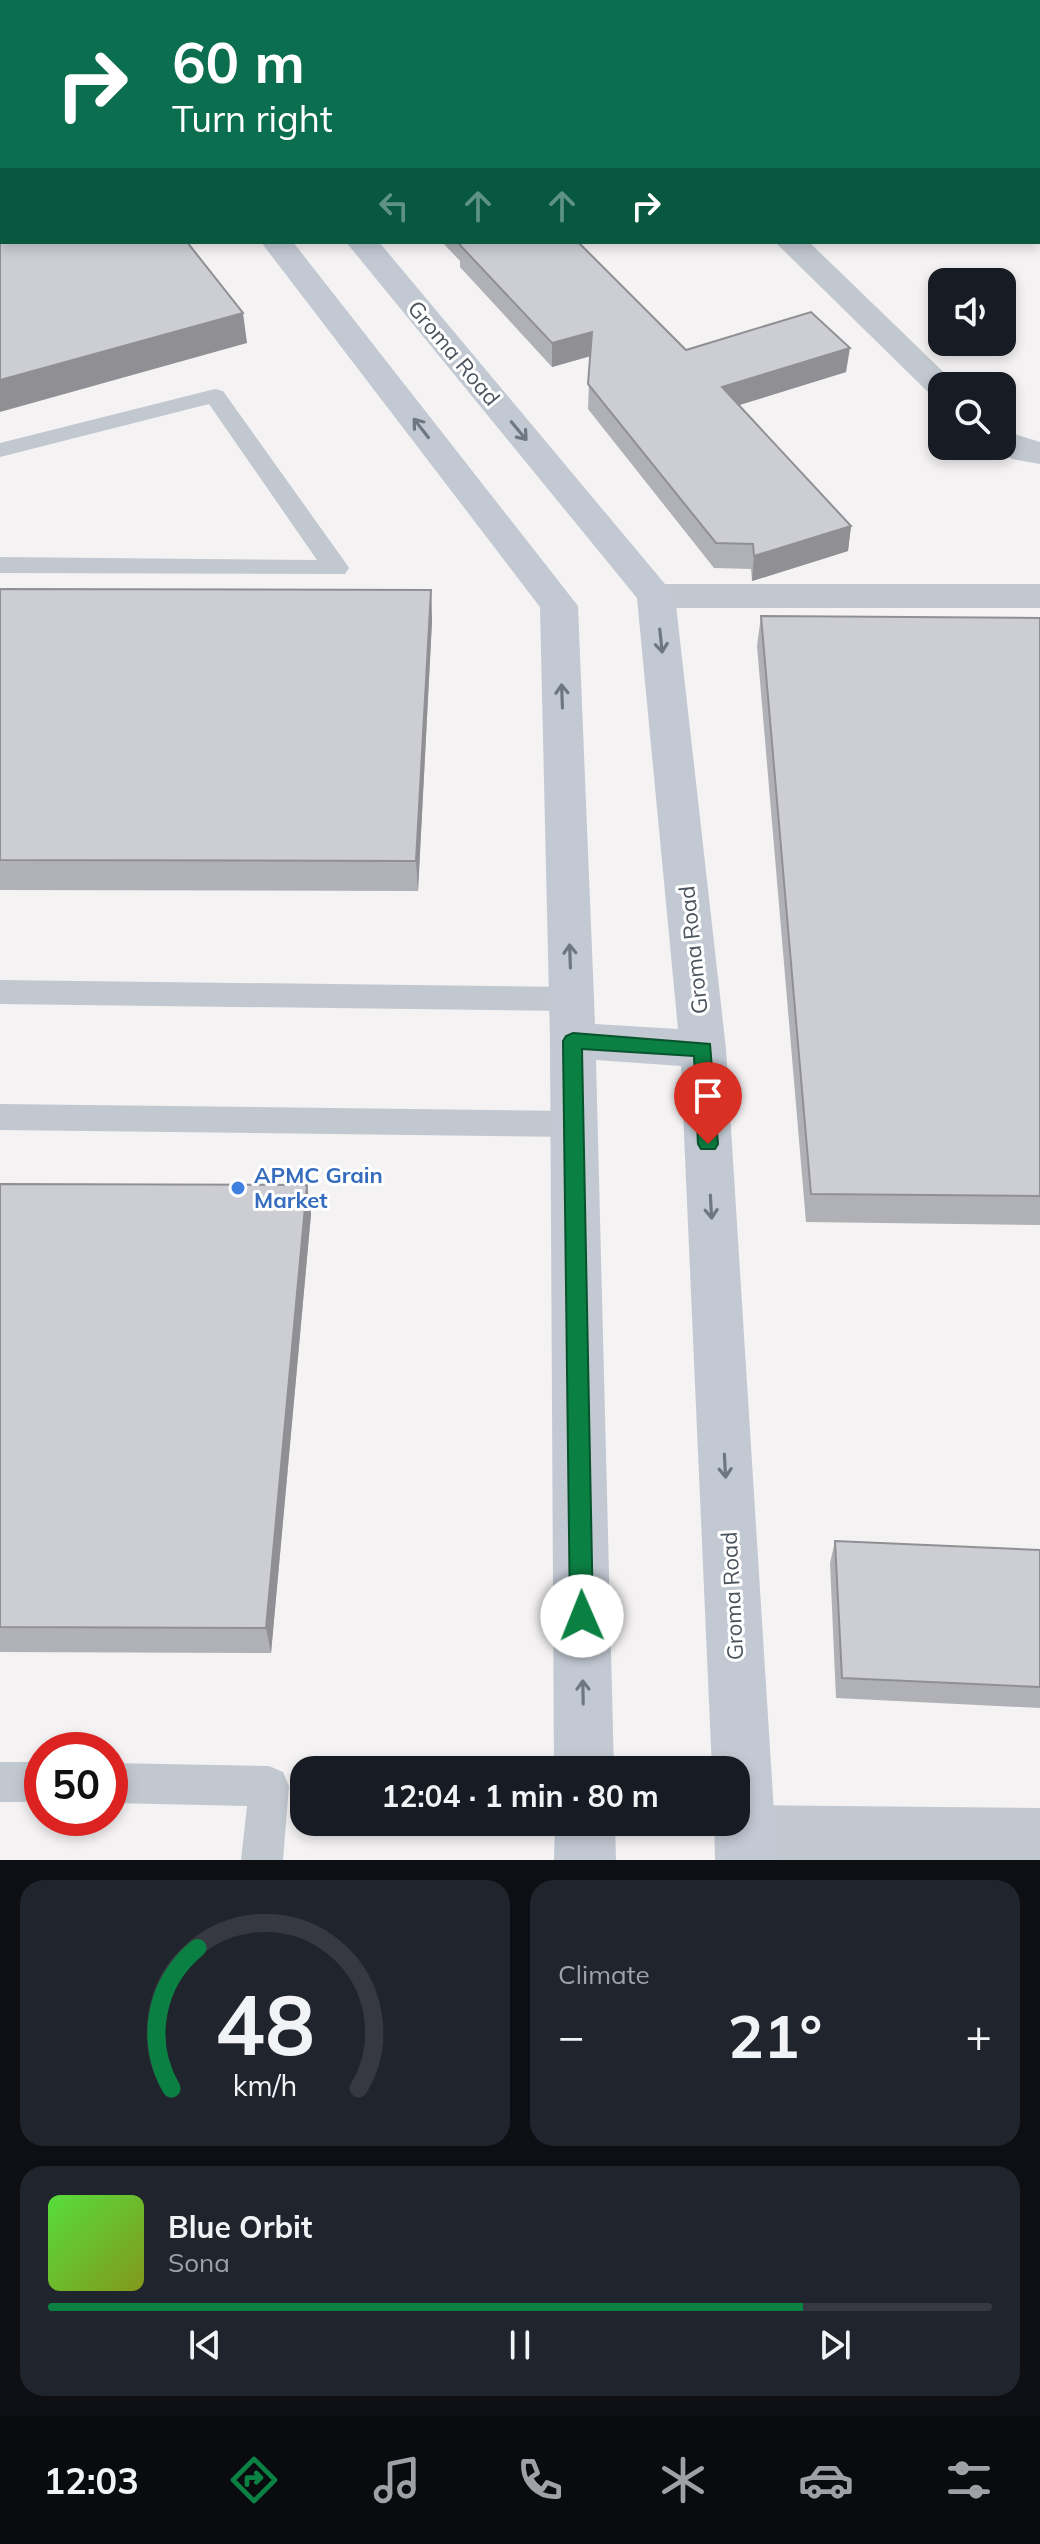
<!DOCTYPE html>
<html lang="en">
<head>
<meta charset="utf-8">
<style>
  :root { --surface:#171b24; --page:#20242c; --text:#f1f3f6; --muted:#9ea1a6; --line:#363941; --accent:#0b8043 }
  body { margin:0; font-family:Mulish,sans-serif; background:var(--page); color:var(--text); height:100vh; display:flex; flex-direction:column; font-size:30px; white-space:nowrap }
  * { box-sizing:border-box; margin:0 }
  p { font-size:26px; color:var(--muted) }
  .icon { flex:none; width:44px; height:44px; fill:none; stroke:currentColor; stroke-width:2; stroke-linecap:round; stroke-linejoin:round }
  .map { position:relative; height:1860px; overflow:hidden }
  .panel { display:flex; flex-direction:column; gap:20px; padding:20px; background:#0d0f14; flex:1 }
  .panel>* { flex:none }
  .top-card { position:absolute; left:0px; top:0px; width:1040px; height:244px; box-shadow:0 4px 12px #0003; background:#0b6e4f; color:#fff; overflow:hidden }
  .tools { position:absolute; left:928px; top:268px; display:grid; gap:16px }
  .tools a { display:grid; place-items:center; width:88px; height:88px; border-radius:16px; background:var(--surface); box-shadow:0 4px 12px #0003; font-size:40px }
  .speed { position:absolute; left:24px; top:1732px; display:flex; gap:16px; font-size:40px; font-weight:700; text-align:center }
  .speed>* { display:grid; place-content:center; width:104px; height:104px; border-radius:50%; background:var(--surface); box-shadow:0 4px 12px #0003; line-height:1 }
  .speed .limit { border:12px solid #d22; background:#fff; color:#111 }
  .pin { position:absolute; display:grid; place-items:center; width:68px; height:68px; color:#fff; margin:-82px -34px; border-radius:50% 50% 50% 0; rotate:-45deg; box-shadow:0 0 8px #0007 }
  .pin .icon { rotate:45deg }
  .me { position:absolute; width:88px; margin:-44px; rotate:359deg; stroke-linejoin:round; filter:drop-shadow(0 0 6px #0008) }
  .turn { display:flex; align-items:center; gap:28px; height:168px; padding:0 40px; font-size:36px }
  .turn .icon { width:104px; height:104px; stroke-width:2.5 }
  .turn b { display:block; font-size:56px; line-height:68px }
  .lanes { display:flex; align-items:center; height:76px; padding:0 40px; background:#0003; justify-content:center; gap:40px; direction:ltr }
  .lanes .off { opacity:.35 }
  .big { font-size:60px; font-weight:700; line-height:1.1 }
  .panel .widget { flex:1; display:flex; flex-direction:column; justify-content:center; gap:12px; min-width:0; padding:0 28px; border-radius:24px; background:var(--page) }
  .panel .dial { align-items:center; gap:0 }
  .dial svg { height:208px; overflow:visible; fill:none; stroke:var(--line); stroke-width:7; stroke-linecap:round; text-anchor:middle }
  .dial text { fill:var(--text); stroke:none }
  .song { display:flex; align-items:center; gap:24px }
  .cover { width:96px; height:96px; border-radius:12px; background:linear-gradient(135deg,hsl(110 70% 55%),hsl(70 70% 35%)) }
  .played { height:8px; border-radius:4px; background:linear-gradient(90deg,var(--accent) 80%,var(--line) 80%) }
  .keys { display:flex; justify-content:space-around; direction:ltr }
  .heat { display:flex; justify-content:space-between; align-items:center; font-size:44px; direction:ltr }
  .panel .tiles { flex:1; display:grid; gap:20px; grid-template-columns:1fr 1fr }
  .widget:last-child { grid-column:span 2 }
  .trip { position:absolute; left:290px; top:1756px; width:460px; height:80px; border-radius:24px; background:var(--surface); box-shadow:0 4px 12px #0003; font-weight:700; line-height:80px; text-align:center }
  .dock { display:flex; height:128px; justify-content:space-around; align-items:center; background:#090b0e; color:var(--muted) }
  .dock .icon { width:56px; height:56px }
  .dock .selected { color:var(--accent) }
  .dock b { font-size:36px; color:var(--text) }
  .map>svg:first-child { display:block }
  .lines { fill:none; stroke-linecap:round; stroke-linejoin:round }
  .service { fill:#c2c8cf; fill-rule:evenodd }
  .minor { fill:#c2c8cf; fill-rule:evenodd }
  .secondary { fill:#c2c9d3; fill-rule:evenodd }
  .wall { fill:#b0b1b6 }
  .shaded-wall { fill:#909094 }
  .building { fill:#cdced4; stroke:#909094; stroke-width:2 }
  .oneway { stroke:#6f7781 }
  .route { fill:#0b8043; stroke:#07532c; stroke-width:2 }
  .shop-dot { fill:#3f7fe0; stroke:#fff; stroke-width:3 }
  .labels { text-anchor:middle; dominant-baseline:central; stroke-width:6; stroke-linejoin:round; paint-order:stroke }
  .street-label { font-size:22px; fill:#4c545e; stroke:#fff }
  .shop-label { font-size:22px; font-weight:bold; fill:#366cbe; stroke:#fff; text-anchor:start }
</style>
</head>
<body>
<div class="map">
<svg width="1040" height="1860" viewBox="0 0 1040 1860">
  <rect width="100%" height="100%" fill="#f4f2f2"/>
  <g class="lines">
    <path class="service" d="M 0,61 L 2,62 L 2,75 L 0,74 Z
      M 0,164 L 2,164 L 2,176 L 0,176 Z
      M 215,389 L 223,391 L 345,562 L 349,568 L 345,574 L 0,573 L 0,557 L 317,560 L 209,404 L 0,457 L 0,443 Z
      M 0,980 L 571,987 L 582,991 L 586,999 L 582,1007 L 571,1011 L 0,1004 Z
      M 0,1104 L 574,1111 L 585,1115 L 590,1124 L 585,1133 L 574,1137 L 0,1130 Z
      M 0,1762 L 42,1762 L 42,1802 L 0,1802 Z
      M 110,1763 L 269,1766 L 283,1772 L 289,1786 L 283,1860 L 241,1860 L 247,1806 L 110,1803 Z"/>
    <path class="minor" d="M 506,0 L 532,0 L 532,2 L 506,2 Z
      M 805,0 L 903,0 L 904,2 L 804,2 Z
      M 1027,0 L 1040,0 L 1040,11 L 1038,2 L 1025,2 Z
      M 1038,126 L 1040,127 L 1040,154 L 1038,153 Z
      M 775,242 L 809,242 L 958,386 L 942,386 L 942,397 L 930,394 Z
      M 1002,430 L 1040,442 L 1040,464 L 1012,459 L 990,448 L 988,446 L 1002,446 Z
      M 656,584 L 1040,584 L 1040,608 L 656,608 L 643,605 L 637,596 L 643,587 Z
      M 745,1805 L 1040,1808 L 1040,1860 L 732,1860 L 724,1856 L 715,1835 L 720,1822 L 736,1822 L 736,1808 Z"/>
    <path class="secondary" d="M 77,0 L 103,0 L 104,2 L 78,2 Z
      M 147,0 L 174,0 L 175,2 L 148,2 Z
      M 261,242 L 293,242 L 578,606 L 595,1024 L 678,1029 L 637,598 L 346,242 L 379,242 L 675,596 L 726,1049 L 777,1860 L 715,1860 L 714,1822 L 736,1822 L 736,1770 L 712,1770 L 681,1066 L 596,1060 L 614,1770 L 554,1770 L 550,1041 L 540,607 Z
      M 555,1822 L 615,1822 L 616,1860 L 554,1860 Z"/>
  </g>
  <path class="wall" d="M 442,242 L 578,242 L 686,350 L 846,372 L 739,405 L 851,526 L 848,551 L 752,581 L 751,569 L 714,568 L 588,409 L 590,356 L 552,367 L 460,267 L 460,261 Z
    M 0,589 L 431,590 L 432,621 L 418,891 L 0,890 Z
    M 761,616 L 1040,618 L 1040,1225 L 806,1222 L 757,646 Z
    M 0,1184 L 307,1185 L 311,1214 L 271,1653 L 0,1652 Z
    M 835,1541 L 1040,1550 L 1040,1708 L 836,1698 L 830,1563 Z"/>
  <path class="shaded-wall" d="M 243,313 L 247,343 L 0,412 L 0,380 Z
    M 592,332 L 591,356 L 552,367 L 552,343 Z
    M 850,348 L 846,372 L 720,411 L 722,387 Z
    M 851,526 L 848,551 L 752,581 L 754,556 Z
    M 431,590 L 432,621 L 418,891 L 416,861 Z
    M 307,1185 L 311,1214 L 271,1653 L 266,1628 Z"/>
  <path class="building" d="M 262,0 L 402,0 L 402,2 L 262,2 Z
    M 0,209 L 2,209 L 2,242 L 187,242 L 243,313 L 0,380 Z
    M 464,242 L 578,242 L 686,350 L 811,312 L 850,348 L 722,387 L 851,526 L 754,556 L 753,544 L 716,543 L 588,384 L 592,332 L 552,343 L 459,244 Z
    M 0,589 L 431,590 L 416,861 L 0,860 Z
    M 761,616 L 1040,618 L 1040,1196 L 811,1194 Z
    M 0,1184 L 307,1185 L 266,1628 L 0,1627 Z
    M 835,1541 L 1040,1550 L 1040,1687 L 842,1678 Z"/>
  <defs><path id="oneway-shaft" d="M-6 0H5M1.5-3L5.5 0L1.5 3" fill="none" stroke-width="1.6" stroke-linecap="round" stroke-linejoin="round" transform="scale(2)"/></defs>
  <g class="oneway">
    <use href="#oneway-shaft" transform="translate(421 428) rotate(-128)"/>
    <use href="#oneway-shaft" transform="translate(519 431) rotate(50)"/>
    <use href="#oneway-shaft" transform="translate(661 641) rotate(84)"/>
    <use href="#oneway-shaft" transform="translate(562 696) rotate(-92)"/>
    <use href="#oneway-shaft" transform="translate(570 956) rotate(-92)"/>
    <use href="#oneway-shaft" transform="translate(711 1207) rotate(87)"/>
    <use href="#oneway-shaft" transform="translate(725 1466) rotate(87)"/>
    <use href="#oneway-shaft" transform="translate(583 1692) rotate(-91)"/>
  </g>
  <path class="route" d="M 573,1033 L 710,1044 L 718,1144 L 715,1149 L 701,1149 L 698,1144 L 694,1056 L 582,1049 L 593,1616 L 590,1624 L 582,1627 L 573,1624 L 570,1616 L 563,1041 L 566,1036 Z"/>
  <circle class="shop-dot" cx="238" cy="1188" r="8"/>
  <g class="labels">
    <g class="street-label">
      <text transform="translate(454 353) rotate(50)">Groma Road</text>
      <text transform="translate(693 950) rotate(-96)">Groma Road</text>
      <text transform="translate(732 1596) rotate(-93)">Groma Road</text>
    </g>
    <g class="shop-label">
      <text x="254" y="1175">APMC Grain<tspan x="254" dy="25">Market</tspan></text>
    </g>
  </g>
</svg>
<div class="tools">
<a><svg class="icon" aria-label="sound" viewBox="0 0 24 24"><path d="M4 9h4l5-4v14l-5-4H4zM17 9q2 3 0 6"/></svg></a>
<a><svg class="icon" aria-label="search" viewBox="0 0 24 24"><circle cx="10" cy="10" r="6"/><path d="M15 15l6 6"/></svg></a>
</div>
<div class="speed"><div class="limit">50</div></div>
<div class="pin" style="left:708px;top:1144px;background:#d93025"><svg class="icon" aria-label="arrive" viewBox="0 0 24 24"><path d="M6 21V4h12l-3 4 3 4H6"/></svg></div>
<svg class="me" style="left:582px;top:1616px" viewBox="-20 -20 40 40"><circle r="19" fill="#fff"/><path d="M0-13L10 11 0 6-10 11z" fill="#0b8043"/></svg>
<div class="trip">12:04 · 1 min · 80 m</div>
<div class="top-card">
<div class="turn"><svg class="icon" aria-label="right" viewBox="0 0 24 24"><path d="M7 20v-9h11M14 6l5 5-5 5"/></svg><div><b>60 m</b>Turn right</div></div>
<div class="lanes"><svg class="icon off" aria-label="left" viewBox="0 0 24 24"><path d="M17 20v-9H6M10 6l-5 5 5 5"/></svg><svg class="icon off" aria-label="ahead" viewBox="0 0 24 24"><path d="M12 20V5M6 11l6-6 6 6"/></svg><svg class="icon off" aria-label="ahead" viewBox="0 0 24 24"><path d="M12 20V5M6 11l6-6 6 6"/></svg><svg class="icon" aria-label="right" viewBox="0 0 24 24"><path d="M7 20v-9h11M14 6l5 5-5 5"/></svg></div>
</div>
</div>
<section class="panel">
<div class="tiles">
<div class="widget dial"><svg viewBox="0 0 100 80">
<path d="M14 69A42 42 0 1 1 86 69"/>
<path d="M14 69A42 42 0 0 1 24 15" stroke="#0b8043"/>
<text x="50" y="56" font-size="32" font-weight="700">48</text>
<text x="50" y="72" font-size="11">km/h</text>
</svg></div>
<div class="widget"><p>Climate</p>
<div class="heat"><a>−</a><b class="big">21°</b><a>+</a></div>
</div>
<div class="widget">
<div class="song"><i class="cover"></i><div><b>Blue Orbit</b><p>Sona</p></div></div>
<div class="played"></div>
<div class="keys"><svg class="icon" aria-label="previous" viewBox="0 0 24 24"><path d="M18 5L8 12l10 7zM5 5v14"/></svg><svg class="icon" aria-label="pause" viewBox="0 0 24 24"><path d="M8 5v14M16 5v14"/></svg><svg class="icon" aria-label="next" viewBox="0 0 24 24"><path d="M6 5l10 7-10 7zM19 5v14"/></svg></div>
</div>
</div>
</section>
<nav class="dock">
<b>12:03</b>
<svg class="icon selected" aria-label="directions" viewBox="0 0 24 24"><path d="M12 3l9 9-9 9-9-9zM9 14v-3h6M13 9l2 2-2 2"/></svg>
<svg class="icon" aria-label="music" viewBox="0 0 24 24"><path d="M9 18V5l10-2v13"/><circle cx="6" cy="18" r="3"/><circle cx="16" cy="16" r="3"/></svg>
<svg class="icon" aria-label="phone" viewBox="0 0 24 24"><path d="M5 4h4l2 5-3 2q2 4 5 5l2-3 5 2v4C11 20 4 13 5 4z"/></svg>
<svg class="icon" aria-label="climate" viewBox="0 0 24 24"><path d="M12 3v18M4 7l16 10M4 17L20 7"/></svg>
<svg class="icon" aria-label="car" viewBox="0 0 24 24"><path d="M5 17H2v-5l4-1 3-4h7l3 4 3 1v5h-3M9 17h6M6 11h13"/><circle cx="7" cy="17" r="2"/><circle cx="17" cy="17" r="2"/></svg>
<svg class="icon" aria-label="filters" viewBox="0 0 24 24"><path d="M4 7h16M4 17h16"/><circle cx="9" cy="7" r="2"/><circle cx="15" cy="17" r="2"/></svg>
</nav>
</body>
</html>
